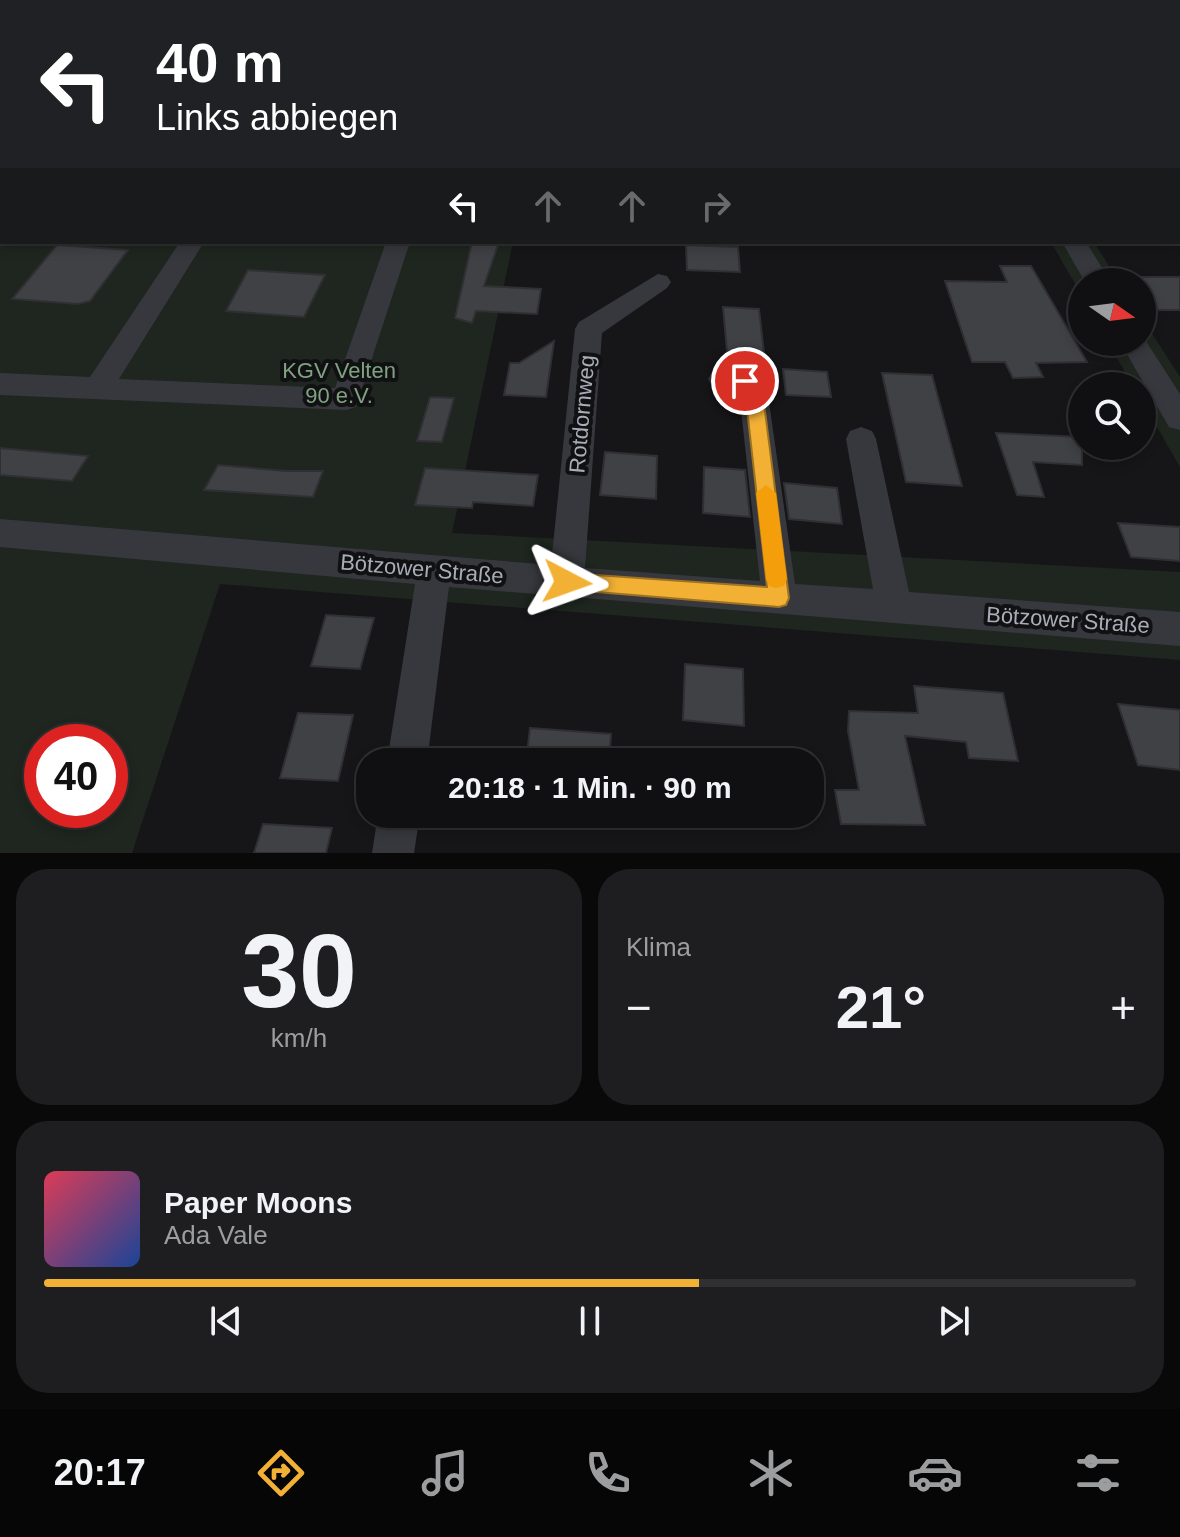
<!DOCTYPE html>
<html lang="de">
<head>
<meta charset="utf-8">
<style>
  :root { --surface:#101012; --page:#1e1e20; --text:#f1f3f6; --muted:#9c9d9f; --line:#303032; --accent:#f2b134 }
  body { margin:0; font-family:Helvetica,sans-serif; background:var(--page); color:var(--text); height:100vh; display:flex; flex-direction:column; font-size:30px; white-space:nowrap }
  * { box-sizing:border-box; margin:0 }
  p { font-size:26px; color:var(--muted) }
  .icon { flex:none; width:44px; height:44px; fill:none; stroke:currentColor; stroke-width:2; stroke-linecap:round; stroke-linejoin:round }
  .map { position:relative; height:853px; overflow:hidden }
  .sheet { display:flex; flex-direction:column; gap:16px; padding:16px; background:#09090a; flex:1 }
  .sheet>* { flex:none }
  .hud { position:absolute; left:0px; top:0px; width:1180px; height:244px; box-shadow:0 4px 12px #0003,0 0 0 2px var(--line); background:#202124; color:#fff; overflow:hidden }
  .needle { width:52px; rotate:104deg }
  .controls { position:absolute; left:1068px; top:268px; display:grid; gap:16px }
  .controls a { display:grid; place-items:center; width:88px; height:88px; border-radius:50%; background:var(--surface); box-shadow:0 4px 12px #0003,0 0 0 2px var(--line); font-size:40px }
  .speed { position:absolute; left:24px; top:724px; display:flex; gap:16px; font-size:40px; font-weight:700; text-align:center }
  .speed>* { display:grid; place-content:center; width:104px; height:104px; border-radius:50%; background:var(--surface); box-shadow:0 4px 12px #0003,0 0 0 2px var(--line); line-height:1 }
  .speed .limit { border:12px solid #d22; background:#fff; color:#111 }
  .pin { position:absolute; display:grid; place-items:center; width:68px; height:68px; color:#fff; margin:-34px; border:4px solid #fff; border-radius:50%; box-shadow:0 2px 8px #0007 }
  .me { position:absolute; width:88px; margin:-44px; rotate:94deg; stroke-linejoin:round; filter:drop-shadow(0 0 6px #0008) }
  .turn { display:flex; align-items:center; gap:28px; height:168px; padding:0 24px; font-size:36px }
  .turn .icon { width:104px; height:104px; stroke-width:2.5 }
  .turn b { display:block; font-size:56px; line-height:68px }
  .lanes { display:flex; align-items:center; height:76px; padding:0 24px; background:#0003; justify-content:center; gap:40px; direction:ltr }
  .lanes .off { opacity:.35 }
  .big { font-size:60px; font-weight:700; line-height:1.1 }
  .sheet .widget { flex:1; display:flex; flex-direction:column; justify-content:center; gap:12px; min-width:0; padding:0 28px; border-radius:32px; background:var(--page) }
  .sheet .dial { align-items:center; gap:0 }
  .dial b { font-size:104px; line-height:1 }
  .song { display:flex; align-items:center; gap:24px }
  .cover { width:96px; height:96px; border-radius:12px; background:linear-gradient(135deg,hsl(350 70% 55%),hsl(220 70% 35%)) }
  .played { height:8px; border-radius:4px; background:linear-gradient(90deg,var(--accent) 60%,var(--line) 60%) }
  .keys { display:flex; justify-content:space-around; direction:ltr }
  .heat { display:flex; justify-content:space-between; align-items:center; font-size:44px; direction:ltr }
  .sheet .tiles { flex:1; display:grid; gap:16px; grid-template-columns:1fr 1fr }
  .widget:last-child { grid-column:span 2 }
  .trip { position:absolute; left:356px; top:748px; width:468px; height:80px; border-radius:32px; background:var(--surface); box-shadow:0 4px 12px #0003,0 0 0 2px var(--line); font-weight:700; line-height:80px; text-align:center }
  .menu { display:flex; height:128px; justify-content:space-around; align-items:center; background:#060607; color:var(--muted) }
  .menu .icon { width:56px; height:56px }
  .menu .active { color:var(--accent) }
  .menu b { font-size:36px; color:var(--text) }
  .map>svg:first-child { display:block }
  .green { fill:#1e261f; fill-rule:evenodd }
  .building { fill:#404145; stroke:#303034; stroke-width:2 }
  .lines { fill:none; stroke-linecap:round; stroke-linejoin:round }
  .minor { fill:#37383d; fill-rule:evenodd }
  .route { fill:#f2b134; stroke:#9d7322; stroke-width:2 }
  .slow { fill:#f59e0b }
  .labels { text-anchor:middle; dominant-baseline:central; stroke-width:8; stroke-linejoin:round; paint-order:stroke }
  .park-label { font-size:22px; fill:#7fa381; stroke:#111113 }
  .street-label { font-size:22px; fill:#a8adb8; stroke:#111113 }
</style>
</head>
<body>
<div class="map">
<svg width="1180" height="853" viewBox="0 0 1180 853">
  <rect width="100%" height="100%" fill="#161618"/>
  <path class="green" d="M 0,0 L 936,0 L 2,2 L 2,242 L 513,242 L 452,533 L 1180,572 L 1180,660 L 220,584 L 132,853 L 0,853 ZM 42,742 L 110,742 L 110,810 L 42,810 Z
    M 1051,242 L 1094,242 L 1119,282 L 1082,282 L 1082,296 Z
    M 1142,318 L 1180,377 L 1180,467 L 1142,401 L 1142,386 L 1133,386 L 1108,342 L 1142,342 Z"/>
  <path class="building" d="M 472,242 L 499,242 L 484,286 L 541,289 L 537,314 L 476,311 L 472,323 L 455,318 Z
    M 57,245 L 128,250 L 90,301 L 78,304 L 12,299 Z
    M 686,245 L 738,247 L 740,272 L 687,270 Z
    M 1000,266 L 1031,266 L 1087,362 L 1036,363 L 1043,377 L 1013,378 L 1005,362 L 972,362 L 945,281 L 1007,282 Z
    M 248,270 L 325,275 L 304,317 L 226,311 Z
    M 1136,277 L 1180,277 L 1180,310 L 1157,310 Z
    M 723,307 L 759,309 L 764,354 L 727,351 Z
    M 554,341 L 546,397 L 504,395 L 510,363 L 519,363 Z
    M 783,369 L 827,372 L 831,397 L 786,395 Z
    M 882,373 L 932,375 L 962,486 L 906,482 Z
    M 430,397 L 454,398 L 442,442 L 417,441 Z
    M 996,433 L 1082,437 L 1082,465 L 1033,462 L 1044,497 L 1017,495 Z
    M 0,448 L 88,456 L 72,481 L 0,475 Z
    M 605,452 L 657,456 L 656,499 L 600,495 Z
    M 218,465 L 286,471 L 323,471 L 313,497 L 204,490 Z
    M 704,467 L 745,470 L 750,517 L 703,513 Z
    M 425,468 L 538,475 L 533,506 L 473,502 L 472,508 L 415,505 Z
    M 784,483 L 837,488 L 842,524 L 789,519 Z
    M 1118,523 L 1180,527 L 1180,561 L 1131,557 Z
    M 326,615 L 374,618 L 360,669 L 311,666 Z
    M 685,664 L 743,669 L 744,726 L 683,720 Z
    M 914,686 L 1003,693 L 1018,761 L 969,758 L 966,742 L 905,736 L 925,825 L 841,824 L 835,790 L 859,790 L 848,731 L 849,711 L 918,713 Z
    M 1118,704 L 1180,710 L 1180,770 L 1138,765 Z
    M 298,713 L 353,715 L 338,781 L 280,778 Z
    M 530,728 L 611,734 L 609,762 L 526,762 Z
    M 263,824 L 332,828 L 326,853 L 254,853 Z"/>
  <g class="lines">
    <path class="minor" d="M 69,0 L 88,0 L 67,2 Z
      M 216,0 L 234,0 L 214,2 Z
      M 296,0 L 314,0 L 294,2 Z
      M 451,0 L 469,0 L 449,2 Z
      M 630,0 L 648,0 L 629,2 Z
      M 717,0 L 735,0 L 716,2 Z
      M 867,0 L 906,0 L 908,2 L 869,2 Z
      M 914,0 L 932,0 L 933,2 L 915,2 Z
      M 0,39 L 2,40 L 2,52 L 0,51 Z
      M 1178,39 L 1180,39 L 1180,51 L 1178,51 Z
      M 0,94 L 2,94 L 2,106 L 0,106 Z
      M 1178,224 L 1180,224 L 1180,238 L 1178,238 Z
      M 180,242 L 204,242 L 119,379 L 335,388 L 386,242 L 410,242 L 356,407 L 346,410 L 0,395 L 0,373 L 90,377 Z
      M 1062,242 L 1086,242 L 1111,282 L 1085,282 Z
      M 658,274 L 667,276 L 671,282 L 667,288 L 602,333 L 585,568 L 760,581 L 739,392 L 712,386 L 708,379 L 712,372 C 732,366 756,369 767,388 L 795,584 L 873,589 L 846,439 L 850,431 L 861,427 L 872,431 L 876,439 L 909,592 L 1180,612 L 1180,646 L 449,587 L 427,762 L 387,762 L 415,584 L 0,547 L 0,519 L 551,565 L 575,329 L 579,322 Z
      M 1142,335 L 1180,394 L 1180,430 L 1169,427 L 1120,342 L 1142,342 Z
      M 378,814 L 420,814 L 414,853 L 372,853 Z"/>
  </g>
  <path class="route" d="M 745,375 L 762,388 L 789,598 L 786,605 L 779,607 L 560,589 L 557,582 L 560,575 L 567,573 L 767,587 L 745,391 L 736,381 Z"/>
  <path class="slow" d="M 766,485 L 776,493 L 787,579 L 784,586 L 776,588 L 769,586 L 766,579 L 756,493 Z"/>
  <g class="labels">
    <g class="park-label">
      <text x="339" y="370">KGV Velten<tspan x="339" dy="25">90 e.V.</tspan></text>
    </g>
    <g class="street-label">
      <text transform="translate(582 414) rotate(-85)">Rotdornweg</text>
      <text transform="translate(422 569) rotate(5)">Bötzower Straße</text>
      <text transform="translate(1068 620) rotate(4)">Bötzower Straße</text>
    </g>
  </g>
</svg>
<div class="controls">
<a><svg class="needle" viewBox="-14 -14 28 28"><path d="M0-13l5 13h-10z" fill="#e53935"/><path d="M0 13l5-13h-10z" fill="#9c9d9f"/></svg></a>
<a><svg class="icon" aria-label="search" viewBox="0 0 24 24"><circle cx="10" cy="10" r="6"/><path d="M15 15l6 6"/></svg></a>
</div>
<div class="speed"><div class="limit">40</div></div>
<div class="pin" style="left:745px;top:381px;background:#d93025"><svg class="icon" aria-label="arrive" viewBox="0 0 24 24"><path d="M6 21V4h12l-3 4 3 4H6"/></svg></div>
<svg class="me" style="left:567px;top:582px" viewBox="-20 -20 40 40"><path d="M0-17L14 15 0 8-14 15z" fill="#f2b134" stroke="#fff" stroke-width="4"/></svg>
<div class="trip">20:18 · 1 Min. · 90 m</div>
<div class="hud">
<div class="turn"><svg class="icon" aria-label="left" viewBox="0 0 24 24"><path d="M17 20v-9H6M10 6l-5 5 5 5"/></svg><div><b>40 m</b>Links abbiegen</div></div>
<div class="lanes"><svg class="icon" aria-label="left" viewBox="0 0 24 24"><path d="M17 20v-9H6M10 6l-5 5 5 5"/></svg><svg class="icon off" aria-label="ahead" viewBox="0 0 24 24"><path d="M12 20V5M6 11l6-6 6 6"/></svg><svg class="icon off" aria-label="ahead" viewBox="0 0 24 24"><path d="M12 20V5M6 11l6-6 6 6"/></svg><svg class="icon off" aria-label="right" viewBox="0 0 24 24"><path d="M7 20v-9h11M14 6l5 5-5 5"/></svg></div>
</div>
</div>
<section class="sheet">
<div class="tiles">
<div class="widget dial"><b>30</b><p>km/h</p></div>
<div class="widget"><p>Klima</p>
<div class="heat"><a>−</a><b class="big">21°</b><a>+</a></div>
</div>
<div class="widget">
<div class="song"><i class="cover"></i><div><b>Paper Moons</b><p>Ada Vale</p></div></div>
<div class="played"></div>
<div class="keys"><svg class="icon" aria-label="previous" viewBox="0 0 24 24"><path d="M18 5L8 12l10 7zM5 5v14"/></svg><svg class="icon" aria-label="pause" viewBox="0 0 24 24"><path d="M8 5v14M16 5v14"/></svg><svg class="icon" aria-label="next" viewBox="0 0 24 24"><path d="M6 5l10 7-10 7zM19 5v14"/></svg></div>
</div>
</div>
</section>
<nav class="menu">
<b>20:17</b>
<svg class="icon active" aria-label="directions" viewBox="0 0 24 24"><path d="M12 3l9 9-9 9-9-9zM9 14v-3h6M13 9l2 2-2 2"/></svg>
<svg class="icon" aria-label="music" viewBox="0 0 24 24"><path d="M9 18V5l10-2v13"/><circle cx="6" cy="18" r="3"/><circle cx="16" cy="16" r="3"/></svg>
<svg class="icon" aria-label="phone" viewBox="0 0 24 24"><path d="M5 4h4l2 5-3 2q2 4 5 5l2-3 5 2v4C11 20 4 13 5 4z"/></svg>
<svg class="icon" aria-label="climate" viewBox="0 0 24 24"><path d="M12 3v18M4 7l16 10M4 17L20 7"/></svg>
<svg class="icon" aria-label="car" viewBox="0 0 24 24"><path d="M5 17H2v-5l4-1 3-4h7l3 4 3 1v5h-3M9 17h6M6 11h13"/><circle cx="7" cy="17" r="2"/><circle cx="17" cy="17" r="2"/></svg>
<svg class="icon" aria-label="filters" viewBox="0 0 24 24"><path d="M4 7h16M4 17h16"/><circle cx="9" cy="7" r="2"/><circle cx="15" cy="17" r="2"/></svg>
</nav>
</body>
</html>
